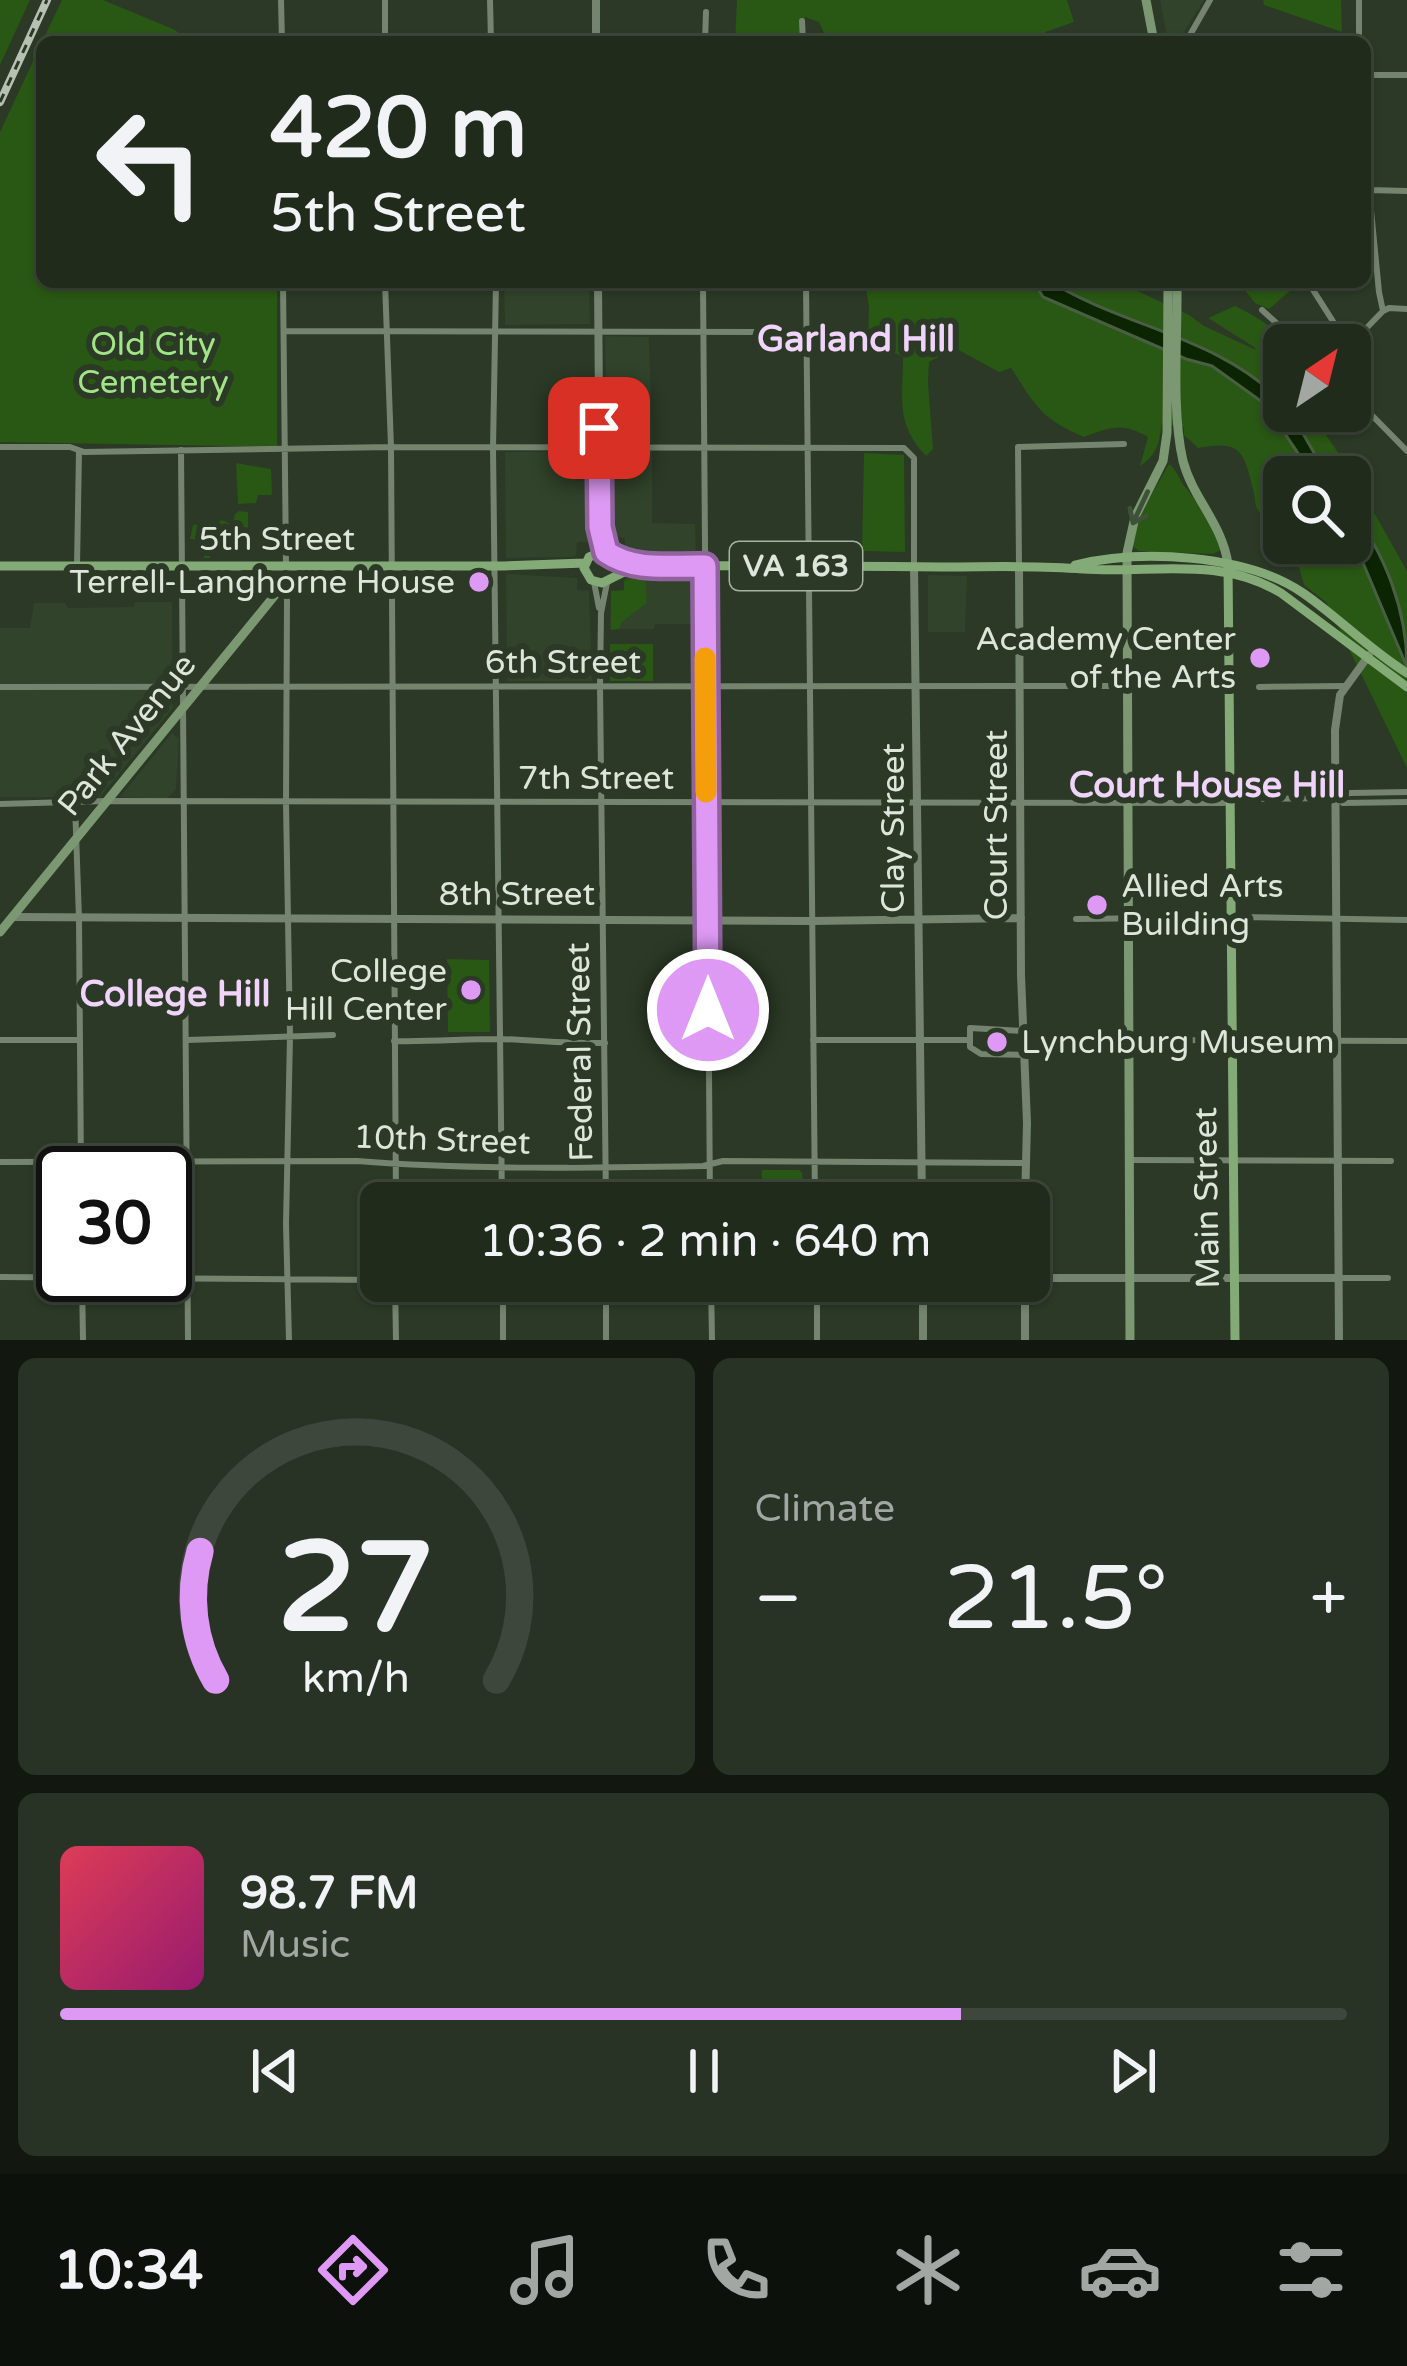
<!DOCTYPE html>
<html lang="en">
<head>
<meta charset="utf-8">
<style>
  :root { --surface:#202b1c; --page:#283325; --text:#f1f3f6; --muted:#a2a7a3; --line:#3d473b; --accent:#dd99f3 }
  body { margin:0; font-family:"Varela Round",sans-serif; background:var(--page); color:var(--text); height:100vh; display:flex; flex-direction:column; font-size:45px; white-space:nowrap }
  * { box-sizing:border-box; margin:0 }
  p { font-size:39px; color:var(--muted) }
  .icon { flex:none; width:66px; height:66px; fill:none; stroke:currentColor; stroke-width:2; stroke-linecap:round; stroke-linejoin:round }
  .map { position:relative; height:1340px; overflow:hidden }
  .panel { display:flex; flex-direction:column; gap:18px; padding:18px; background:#12180f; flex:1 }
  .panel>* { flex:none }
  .guide { position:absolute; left:36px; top:36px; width:1335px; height:252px; border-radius:18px; box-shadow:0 3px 9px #0004,0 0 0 3px var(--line); background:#202b1c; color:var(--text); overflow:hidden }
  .needle { width:78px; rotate:35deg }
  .buttons { position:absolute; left:1263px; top:324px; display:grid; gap:24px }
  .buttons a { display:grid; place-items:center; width:108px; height:108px; border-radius:18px; background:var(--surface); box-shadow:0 3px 9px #0004,0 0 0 3px var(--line); font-size:60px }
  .speed { position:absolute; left:36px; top:1146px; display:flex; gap:24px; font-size:60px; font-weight:700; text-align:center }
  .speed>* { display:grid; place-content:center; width:156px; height:156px; border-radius:50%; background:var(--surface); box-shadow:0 3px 9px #0004,0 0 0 3px var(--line); line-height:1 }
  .speed .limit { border:6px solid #111; border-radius:18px; background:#fff; color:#111 }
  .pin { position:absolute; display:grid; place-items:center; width:102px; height:102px; color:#fff; margin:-51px; border-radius:24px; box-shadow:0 6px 18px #0006 }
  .me { position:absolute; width:132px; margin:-66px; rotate:0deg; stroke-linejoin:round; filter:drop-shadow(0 0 9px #0008) }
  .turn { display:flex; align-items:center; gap:42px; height:252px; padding:0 36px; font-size:54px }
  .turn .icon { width:156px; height:156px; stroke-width:2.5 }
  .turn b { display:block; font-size:84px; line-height:102px }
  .big { font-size:90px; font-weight:600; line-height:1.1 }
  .panel .tile { flex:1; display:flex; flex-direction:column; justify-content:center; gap:18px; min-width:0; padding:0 42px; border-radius:18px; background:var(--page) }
  .panel .dial { align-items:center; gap:0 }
  .dial svg { height:312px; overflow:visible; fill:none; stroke:var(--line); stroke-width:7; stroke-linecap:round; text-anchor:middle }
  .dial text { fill:var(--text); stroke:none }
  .song { display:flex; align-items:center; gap:36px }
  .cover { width:144px; height:144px; border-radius:18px; background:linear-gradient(135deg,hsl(350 70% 55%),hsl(320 70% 35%)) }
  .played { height:12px; border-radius:6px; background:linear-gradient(90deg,var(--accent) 70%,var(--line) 70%) }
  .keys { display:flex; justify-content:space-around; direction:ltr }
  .heat { display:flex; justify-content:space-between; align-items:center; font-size:66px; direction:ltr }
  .panel .tiles { flex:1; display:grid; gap:18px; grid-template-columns:1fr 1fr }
  .tile:last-child { grid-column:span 2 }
  .trip { position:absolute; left:360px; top:1182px; width:690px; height:120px; border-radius:18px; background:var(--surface); box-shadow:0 3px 9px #0004,0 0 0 3px var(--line); font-weight:600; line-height:120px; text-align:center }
  .tabs { display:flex; height:192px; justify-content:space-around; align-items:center; background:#0d110b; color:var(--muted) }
  .tabs .icon { width:84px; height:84px }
  .tabs .active { color:var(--accent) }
  .tabs b { font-size:54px; color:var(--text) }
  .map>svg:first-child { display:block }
  .built { fill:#31432a }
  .green { fill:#295714 }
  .water { fill:#0b2402; stroke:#4a5e43; stroke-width:3 }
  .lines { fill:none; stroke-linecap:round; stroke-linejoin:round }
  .minor { stroke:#74846f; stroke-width:6 }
  .tertiary { stroke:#74846f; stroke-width:8 }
  .secondary { stroke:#7c9873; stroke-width:9 }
  .primary { stroke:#84ab77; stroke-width:9 }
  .rail-casing { stroke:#b6c0b3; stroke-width:8 }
  .rail { stroke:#2b3926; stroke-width:3; stroke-dasharray:9; stroke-linecap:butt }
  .oneway { stroke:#3f5139 }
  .route-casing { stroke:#90639e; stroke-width:30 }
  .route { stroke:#dd99f3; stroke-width:21 }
  .slow { stroke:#f59e0b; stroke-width:21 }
  .poi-dot { fill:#dd99f3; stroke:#2b3926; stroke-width:4.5 }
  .labels { text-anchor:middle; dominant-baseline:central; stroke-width:12; stroke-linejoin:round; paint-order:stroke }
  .shield { fill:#2b3926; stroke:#a8b2a4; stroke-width:3 }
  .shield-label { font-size:30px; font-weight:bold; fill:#dde6da }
  .park-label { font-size:33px; fill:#a1e588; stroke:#2b3926 }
  .street-label { font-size:33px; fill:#dde6da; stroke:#2b3926 }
  .poi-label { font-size:33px; fill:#dde6da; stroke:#2b3926; text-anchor:end }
  .neighbourhood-label { font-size:36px; font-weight:bold; fill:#f1d4fb; stroke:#2b3926 }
</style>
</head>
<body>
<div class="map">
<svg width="1407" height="1340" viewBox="0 0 1407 1340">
  <rect width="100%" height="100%" fill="#2b3926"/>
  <path class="built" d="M 1160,0 L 1204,0 L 1179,40 L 1172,41 L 1167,36 Z
    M 504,282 L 589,282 L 590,324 L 505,325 Z
    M 605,336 L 649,337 L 652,442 L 607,442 Z
    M 590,451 L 589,542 L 577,542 L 576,555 L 572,557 L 506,558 L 505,452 Z
    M 609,451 L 652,451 L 652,523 L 695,524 L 696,558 L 635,558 L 634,555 L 625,555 L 625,538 L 610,535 Z
    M 506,574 L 577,578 L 577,590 L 589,591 L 592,681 L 507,681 Z
    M 640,575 L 696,575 L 696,624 L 655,624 L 654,629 L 610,629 L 611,597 L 625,591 L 625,578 L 639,578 Z
    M 928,575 L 967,576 L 965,632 L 928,632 Z
    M 135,602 L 172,602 L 173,708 L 100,797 L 0,797 L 0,628 L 30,628 L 34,603 L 65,603 L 68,608 L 134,607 Z
    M 172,733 L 179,739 L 176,789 L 166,799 L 120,797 Z"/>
  <path class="green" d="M 0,0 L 30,0 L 0,65 Z
    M 62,0 L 103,0 L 173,29 L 194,42 L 42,42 Z
    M 737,0 L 1067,0 L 1074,22 L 1045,32 L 1046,42 L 828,42 L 819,22 L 805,17 L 801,42 L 735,42 Z
    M 1263,0 L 1341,0 L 1342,32 L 1264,5 Z
    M 42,42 L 42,282 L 277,282 L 277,447 L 0,442 L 0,132 Z
    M 865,282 L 1118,282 L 1189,315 L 1204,326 L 1256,350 L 1254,347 L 1208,318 L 1235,306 C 1257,316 1274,328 1291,345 L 1284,345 L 1284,373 L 1261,354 L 1284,381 L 1284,411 L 1309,411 L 1349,468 L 1407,571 L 1407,768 L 1326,602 L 1304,585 L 1297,560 L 1285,543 L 1350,543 L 1350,477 L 1284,477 L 1284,542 C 1277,532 1264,522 1259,512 C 1255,507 1255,500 1254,493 C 1244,453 1243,439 1198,448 L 1184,435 L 1184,427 L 1162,423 C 1159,443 1158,454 1140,466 L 1148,437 C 1122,422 1111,427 1084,437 C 1040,418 1036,406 1011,368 L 999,372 L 955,348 L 929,362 L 928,383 L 933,449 L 926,456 C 895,423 903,399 903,357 L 868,340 L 869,307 Z
    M 1238,282 L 1300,282 L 1269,309 L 1255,303 Z
    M 864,453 L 904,455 L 905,552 L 862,551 Z
    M 236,463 L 271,469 L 272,495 L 258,495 L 256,503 L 238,504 Z
    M 1169,464 C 1178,471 1178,479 1186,488 C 1202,508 1212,526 1221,550 L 1213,554 L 1139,551 L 1131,545 L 1141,513 Z
    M 239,511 L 248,512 L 248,542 L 222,541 L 220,546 L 211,545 L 210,558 L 204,558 L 204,540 L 190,539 L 193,525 L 214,524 L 222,520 L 232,525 L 235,514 Z
    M 645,575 L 647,603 L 622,622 L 619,629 L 611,630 L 611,591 L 624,590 L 624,581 Z
    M 610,644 L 653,644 L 653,681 L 610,681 Z
    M 447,959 L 489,960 L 490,1032 L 448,1032 Z
    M 762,1170 L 799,1170 L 802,1173 L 805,1203 L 762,1203 Z"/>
  <path class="water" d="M 1034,282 L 1051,282 C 1126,328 1221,337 1284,404 L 1284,411 L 1290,411 L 1328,477 L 1314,477 L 1265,404 L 1212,366 L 1186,359 L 1043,297 Z
    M 1350,509 C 1385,552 1407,611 1407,667 L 1350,532 Z"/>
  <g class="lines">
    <path class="minor" d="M 281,0 L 282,42
      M 490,0 L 491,42
      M 802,21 L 803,42
      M 385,42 L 385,0
      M 705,42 L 706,12
      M 1186,42 L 1210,0
      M 1359,42 L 1359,0
      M 1365,75 L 1407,75
      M 1365,149 L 1379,292 L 1383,311
      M 1369,190 L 1407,191
      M 283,282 L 286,566
      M 385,282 L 391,447 L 396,1203
      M 496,282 L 493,448 L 502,1203
      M 703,282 L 710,1203
      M 806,282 L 815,1203
      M 1308,282 L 1348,345
      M 1262,310 L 1301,345
      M 284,331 L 807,332
      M 1350,345 L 1383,311 L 1389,308 L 1407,309
      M 1350,393 L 1407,451
      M 0,447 L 70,447 L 84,452 L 391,447 L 904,448 L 914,458 L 914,566
      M 181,450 L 188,1340
      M 77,566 L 79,451
      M 1019,566 L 1018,447 L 1124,444
      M 594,582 L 599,608
      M 284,584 L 287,600 L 286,803 L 290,1036 L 286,1224 L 289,1340
      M 0,687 L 1126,686
      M 1259,687 L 1346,686
      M 1336,798 L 1343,803 L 1407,802
      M 75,803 L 79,919 L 81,1173
      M 0,804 L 107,801 L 1223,803 L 1239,799 L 1336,798 L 1350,793 L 1407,792
      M 1076,919 L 1240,917 L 1407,920
      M 0,1040 L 80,1040
      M 187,1040 L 333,1035
      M 813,1040 L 970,1040
      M 970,1040 L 970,1028 L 1024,1031
      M 970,1040 L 970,1047 L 981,1054 L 1024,1055
      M 1129,1040 L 1407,1041
      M 394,1041 C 429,1042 464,1039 499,1039 C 535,1040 569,1044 605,1043
      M 1130,1160 L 1391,1161
      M 0,1162 L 357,1161 C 472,1170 588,1168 703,1166 L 723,1161 L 1026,1163
      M 606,1203 L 600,686 L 601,613 L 607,583
      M 0,1277 L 518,1281
      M 1339,1278 L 1388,1278
      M 82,1279 L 83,1340
      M 395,1281 L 396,1340
      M 711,1281 L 712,1340
      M 503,1340 L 503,1281
      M 606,1340 L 606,1281
      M 817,1340 L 817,1281"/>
    <path class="tertiary" d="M 596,0 L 596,42
      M 598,282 L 600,527 L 606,552
      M 914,566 L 922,1203
      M 1019,566 L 1021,975 L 1027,1123 L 1025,1203
      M 13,917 L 812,921 L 1021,918
      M 1029,1278 L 1339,1278
      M 923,1281 L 923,1340
      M 1025,1340 L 1025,1281
      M 1339,1340 L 1335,730 L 1340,695 L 1369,655"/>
    <path class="secondary" d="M 1146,0 L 1154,42
      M 1177,282 C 1178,335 1171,410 1183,461 C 1193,499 1222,523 1228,564
      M 0,932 L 284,584 L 286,567
      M 1130,1340 L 1127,553 L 1135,517 L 1163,461 L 1167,433 L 1168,282"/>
    <path class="primary" d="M 1228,564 L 1235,1340
      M 1075,565 C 1141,549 1246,554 1303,593 C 1339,618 1370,650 1407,673
      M 0,566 L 503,566 L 585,563
      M 648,566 L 622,573 L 602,583 L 591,580 L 584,568 L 589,557 L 602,552 L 630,563 L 648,566 C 747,565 845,566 944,567 C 990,567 1036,565 1083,569 C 1151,574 1218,555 1281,593 L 1407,687"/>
    <defs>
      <path id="rail" d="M 0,102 L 47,0"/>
    </defs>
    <use href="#rail" class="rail-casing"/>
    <use href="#rail" class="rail"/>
  </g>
  <defs><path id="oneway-shaft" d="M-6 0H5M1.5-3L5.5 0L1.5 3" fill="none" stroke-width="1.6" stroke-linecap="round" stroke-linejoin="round" transform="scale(3)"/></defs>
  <use class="oneway" href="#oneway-shaft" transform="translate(1140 508) rotate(115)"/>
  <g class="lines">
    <defs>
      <path id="route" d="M 599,428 L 600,527 L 606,552 C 635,572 671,565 705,566 L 708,1010"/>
    </defs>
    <use href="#route" class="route-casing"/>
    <use href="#route" class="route"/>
    <path class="slow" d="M 705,658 L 706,792"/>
  </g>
  <g class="poi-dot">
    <circle cx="479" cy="582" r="12"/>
    <circle cx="1260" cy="658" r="12"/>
    <circle cx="1097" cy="905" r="12"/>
    <circle cx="471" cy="990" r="12"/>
    <circle cx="997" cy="1042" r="12"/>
  </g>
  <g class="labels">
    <rect class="shield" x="730" y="542" width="132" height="48" rx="9"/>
    <g class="shield-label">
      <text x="796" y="566">VA 163</text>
    </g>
    <g class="park-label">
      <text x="153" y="344">Old City<tspan x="153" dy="38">Cemetery</tspan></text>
    </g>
    <g class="street-label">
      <text x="277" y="539">5th Street</text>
      <text x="563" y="662">6th Street</text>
      <text transform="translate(127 735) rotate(-51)">Park Avenue</text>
      <text x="596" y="778">7th Street</text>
      <text transform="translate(996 825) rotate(-90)">Court Street</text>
      <text transform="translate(893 828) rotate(-90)">Clay Street</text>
      <text x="517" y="894">8th Street</text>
      <text transform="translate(580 1052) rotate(-91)">Federal Street</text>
      <text transform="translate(442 1140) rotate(2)">10th Street</text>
      <text transform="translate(1207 1198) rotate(-91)">Main Street</text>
    </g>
    <g class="poi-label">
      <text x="455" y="582">Terrell-Langhorne House</text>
      <text x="1236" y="639">Academy Center<tspan x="1236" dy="38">of the Arts</tspan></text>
      <text x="1121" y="886" text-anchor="start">Allied Arts<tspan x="1121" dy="38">Building</tspan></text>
      <text x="447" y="971">College<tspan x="447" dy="38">Hill Center</tspan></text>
      <text x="1021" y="1042" text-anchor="start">Lynchburg Museum</text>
    </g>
    <g class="neighbourhood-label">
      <text x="856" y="339">Garland Hill</text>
      <text x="1207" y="785">Court House Hill</text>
      <text x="175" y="994">College Hill</text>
    </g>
  </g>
</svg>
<div class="buttons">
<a><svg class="needle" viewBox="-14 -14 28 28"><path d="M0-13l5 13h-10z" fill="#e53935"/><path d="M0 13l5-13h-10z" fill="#a2a7a3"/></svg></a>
<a><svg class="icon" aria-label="search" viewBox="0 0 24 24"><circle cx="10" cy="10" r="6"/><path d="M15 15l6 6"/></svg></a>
</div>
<div class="speed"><div class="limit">30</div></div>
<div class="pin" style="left:599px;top:428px;background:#d93025"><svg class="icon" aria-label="arrive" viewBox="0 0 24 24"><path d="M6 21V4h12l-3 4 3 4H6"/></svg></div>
<svg class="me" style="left:708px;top:1010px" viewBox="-20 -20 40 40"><circle r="17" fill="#dd99f3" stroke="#fff" stroke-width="3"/><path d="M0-11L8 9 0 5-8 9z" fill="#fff"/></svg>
<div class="trip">10:36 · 2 min · 640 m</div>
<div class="guide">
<div class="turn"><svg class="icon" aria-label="left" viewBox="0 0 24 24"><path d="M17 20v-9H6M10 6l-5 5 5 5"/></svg><div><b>420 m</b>5th Street</div></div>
</div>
</div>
<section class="panel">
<div class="tiles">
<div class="tile dial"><svg viewBox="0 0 100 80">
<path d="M14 69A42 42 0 1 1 86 69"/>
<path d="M14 69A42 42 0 0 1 10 36" stroke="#dd99f3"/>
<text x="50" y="56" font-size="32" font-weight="700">27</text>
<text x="50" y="72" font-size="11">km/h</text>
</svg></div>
<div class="tile"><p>Climate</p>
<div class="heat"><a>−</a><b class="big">21.5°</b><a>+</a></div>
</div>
<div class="tile">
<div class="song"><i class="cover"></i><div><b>98.7 FM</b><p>Music</p></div></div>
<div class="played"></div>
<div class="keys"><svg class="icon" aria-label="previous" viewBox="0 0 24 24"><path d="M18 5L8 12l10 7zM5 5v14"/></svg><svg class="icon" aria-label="pause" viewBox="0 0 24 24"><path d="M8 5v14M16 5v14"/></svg><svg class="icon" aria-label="next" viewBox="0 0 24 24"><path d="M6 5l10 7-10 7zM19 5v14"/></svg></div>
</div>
</div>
</section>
<nav class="tabs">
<b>10:34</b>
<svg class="icon active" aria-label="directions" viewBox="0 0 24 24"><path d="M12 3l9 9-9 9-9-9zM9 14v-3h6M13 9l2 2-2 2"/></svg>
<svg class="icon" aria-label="music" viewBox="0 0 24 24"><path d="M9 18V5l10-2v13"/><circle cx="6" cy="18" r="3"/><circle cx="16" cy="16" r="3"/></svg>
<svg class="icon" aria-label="phone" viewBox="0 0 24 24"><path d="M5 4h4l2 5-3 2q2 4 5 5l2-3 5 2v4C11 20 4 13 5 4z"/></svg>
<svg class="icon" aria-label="climate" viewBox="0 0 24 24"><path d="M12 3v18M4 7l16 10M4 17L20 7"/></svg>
<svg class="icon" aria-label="car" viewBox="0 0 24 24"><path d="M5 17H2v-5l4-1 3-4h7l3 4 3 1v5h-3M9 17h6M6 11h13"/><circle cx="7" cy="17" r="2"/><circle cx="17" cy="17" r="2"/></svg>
<svg class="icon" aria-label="filters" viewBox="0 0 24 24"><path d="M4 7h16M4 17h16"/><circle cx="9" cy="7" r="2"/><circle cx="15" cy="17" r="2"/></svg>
</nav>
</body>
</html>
